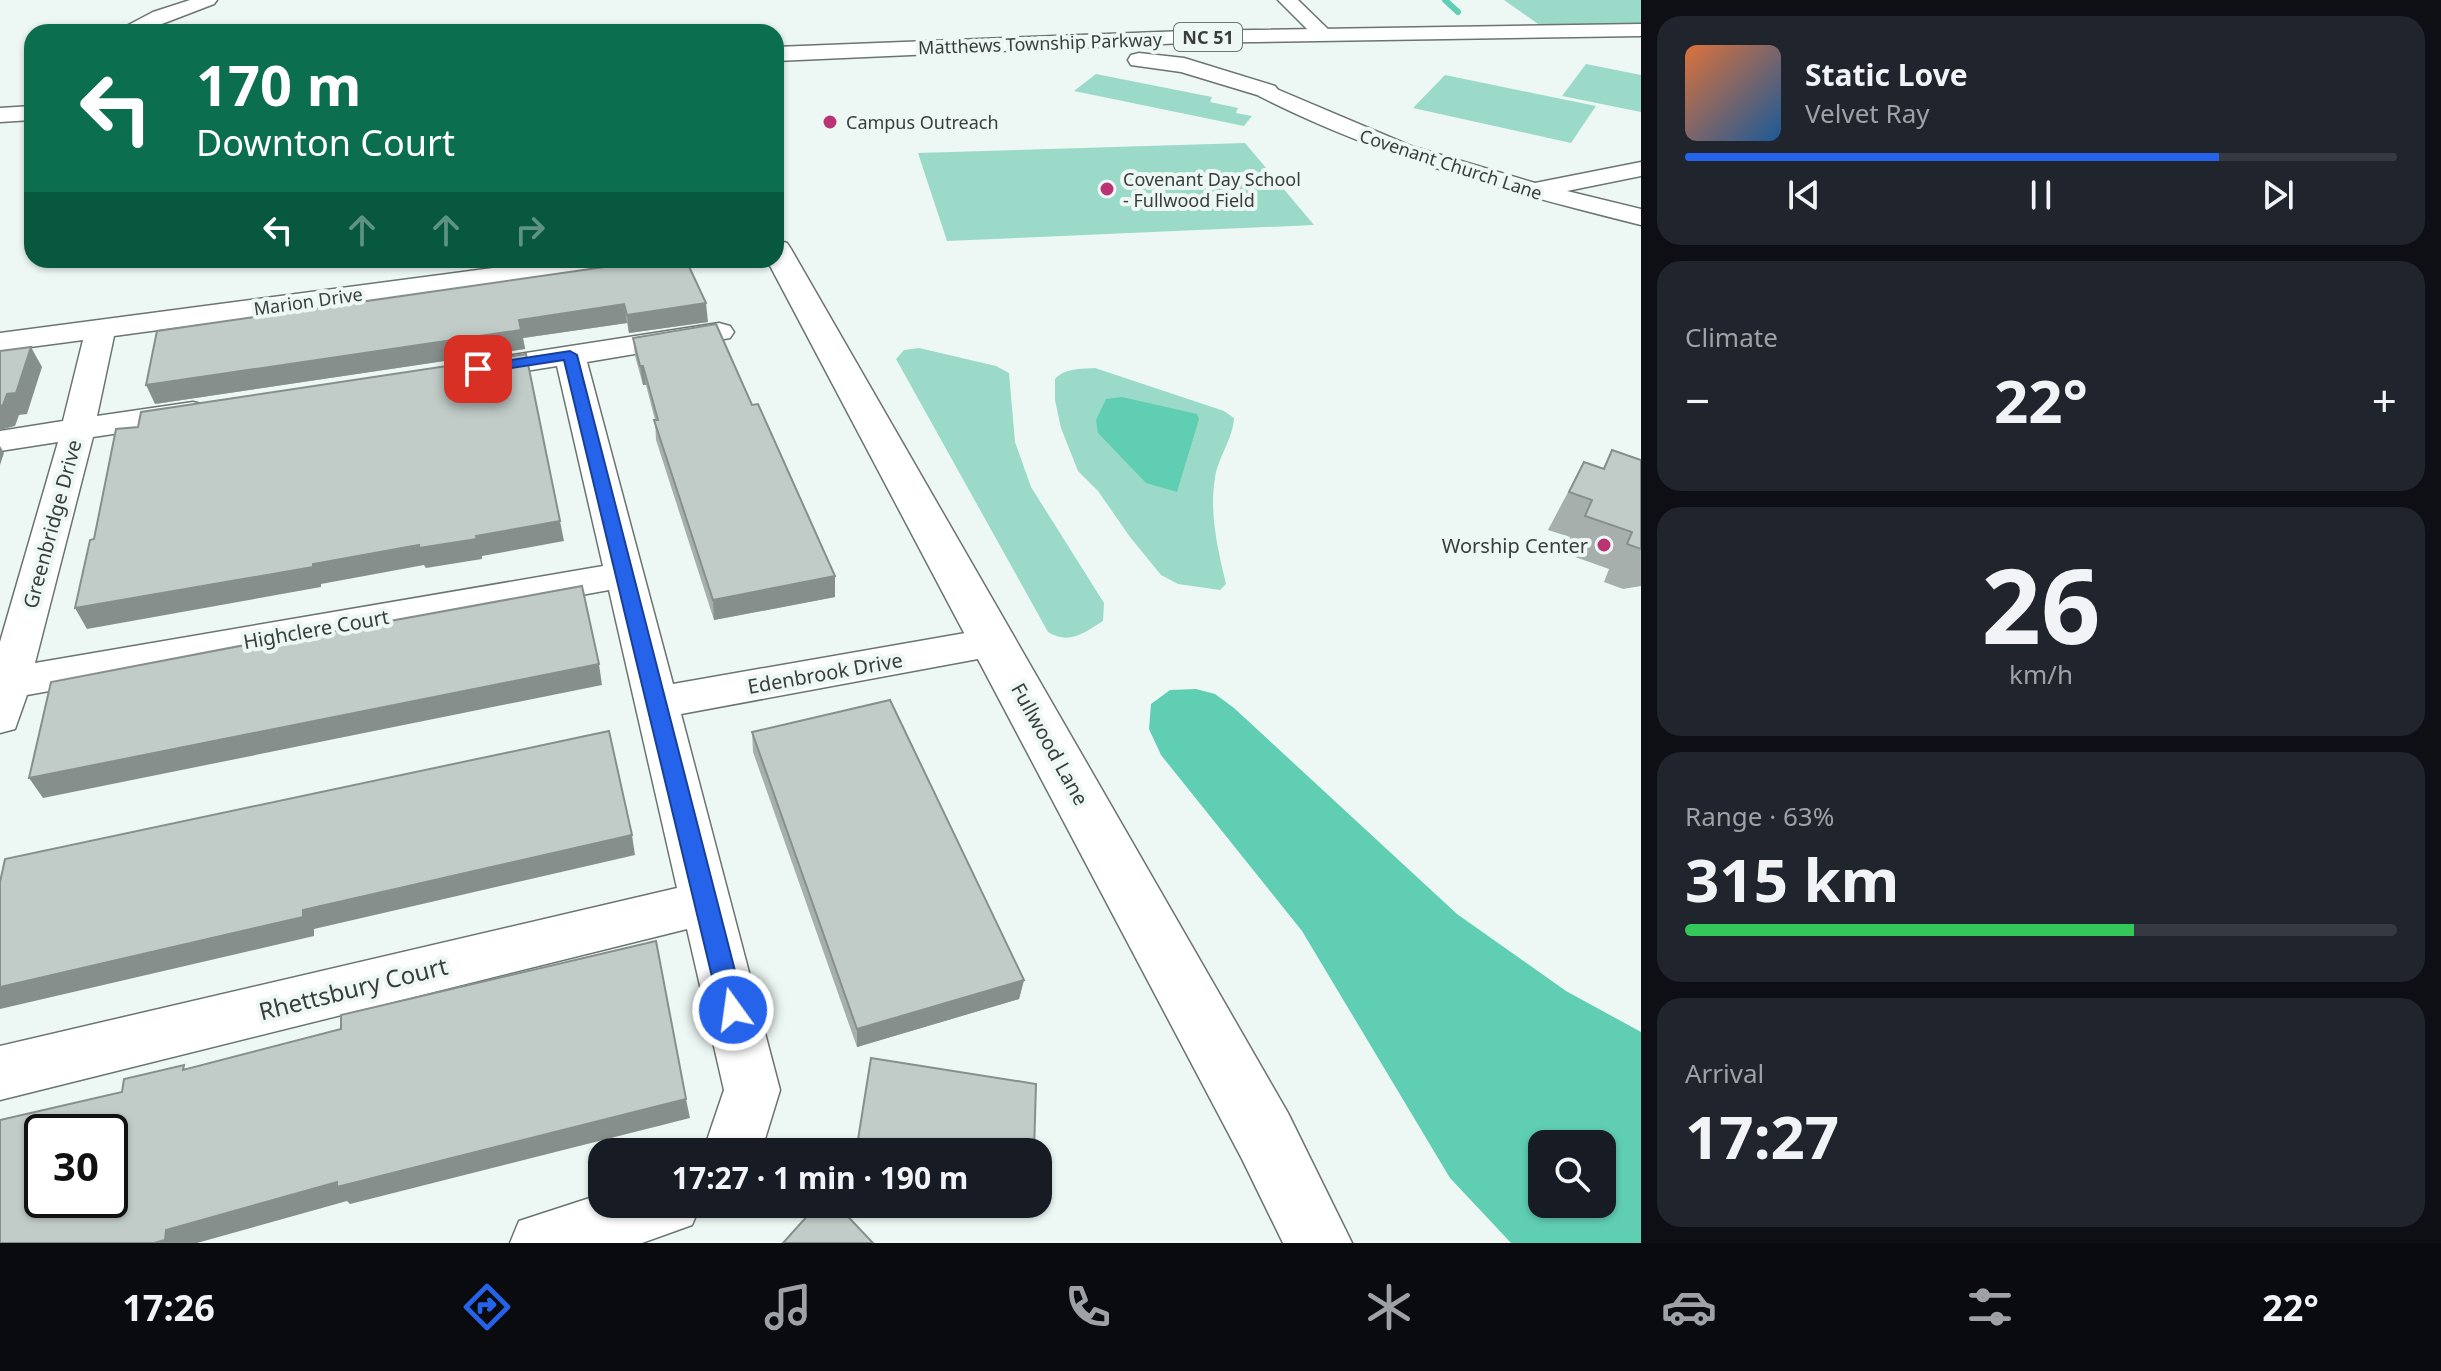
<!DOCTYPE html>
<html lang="en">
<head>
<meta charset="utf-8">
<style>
  :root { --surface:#171b24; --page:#20242c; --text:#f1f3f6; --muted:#9ea1a6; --line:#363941; --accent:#2563eb }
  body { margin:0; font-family:"Noto Sans",sans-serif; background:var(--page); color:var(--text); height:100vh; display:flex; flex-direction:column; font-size:30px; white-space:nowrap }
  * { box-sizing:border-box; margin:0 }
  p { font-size:26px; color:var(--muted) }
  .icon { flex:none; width:44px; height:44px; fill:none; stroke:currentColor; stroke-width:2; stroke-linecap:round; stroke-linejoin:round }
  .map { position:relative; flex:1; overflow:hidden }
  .details { display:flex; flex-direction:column; gap:16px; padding:16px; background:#0d0f14; width:800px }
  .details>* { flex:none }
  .top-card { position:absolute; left:24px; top:24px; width:760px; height:244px; border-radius:24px; box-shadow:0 2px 6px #0004; background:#0b6e4f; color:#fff; overflow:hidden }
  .controls { position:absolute; left:1528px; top:1130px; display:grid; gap:16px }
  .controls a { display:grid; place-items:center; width:88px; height:88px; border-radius:16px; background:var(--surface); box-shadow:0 2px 6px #0004; font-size:40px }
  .speed { position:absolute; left:24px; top:1114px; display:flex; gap:16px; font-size:40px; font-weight:700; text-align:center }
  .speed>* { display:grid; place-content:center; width:104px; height:104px; border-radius:50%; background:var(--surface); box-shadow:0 2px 6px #0004; line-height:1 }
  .speed .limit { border:4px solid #111; border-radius:12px; background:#fff; color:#111 }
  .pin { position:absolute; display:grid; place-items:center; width:68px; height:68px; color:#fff; margin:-34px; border-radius:16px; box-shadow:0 4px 12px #0006 }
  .me { position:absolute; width:88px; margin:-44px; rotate:346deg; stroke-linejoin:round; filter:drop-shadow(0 0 6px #0008) }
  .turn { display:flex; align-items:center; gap:28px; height:168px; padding:0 40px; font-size:36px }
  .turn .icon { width:104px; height:104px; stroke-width:2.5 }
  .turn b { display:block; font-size:56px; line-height:68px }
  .lanes { display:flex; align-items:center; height:76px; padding:0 40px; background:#0003; justify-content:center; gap:40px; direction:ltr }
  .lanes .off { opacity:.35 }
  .big { font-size:60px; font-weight:700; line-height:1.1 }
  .details .widget { flex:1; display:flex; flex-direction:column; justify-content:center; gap:12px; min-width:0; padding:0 28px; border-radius:24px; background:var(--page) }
  .details .dial { align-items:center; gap:0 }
  .dial b { font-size:104px; line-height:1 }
  .song { display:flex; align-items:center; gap:24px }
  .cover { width:96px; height:96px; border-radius:12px; background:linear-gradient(135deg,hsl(20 70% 55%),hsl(210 70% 35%)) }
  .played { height:8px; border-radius:4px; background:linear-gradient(90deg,var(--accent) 75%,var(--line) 75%) }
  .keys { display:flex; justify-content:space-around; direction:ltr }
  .heat { display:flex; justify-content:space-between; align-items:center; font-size:44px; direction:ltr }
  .charge { height:12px; border-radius:6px; background:linear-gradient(90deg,#34c759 63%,var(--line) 0) }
  .trip { position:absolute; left:588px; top:1138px; width:464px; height:80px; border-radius:24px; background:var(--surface); box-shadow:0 2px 6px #0004; font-weight:700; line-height:80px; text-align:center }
  .tab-bar { display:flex; height:128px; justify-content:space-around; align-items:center; background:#090b0e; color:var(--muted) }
  .tab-bar .icon { width:56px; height:56px }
  .tab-bar .current { color:var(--accent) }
  .tab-bar b { font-size:36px; color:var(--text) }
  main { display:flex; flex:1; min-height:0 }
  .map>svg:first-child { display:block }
  .green { fill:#9bdac8 }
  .water { fill:#60ceb3; fill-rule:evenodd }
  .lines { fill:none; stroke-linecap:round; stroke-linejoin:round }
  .stream { stroke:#60ceb3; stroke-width:6 }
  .street-casing { stroke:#6a7470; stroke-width:3 }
  .secondary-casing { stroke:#6a7470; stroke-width:3 }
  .primary-casing { stroke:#6a7470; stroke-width:3 }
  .street { fill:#fff; fill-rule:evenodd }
  .secondary { fill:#fff; fill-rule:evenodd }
  .primary { fill:#fff; fill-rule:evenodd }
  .wall { fill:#a6afac }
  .shaded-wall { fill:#878f8c }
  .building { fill:#c1ccc8; stroke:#878f8c; stroke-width:2; fill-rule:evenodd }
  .route { fill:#2563eb; stroke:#184099; stroke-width:2 }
  .poi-dot { fill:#b93375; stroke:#edf8f5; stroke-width:3 }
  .labels { text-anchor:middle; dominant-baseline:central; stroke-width:8; stroke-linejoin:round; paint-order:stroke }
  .shield { fill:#edf8f5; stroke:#6f7574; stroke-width:2 }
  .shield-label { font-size:18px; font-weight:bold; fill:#393d3c }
  .far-street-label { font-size:18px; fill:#393d3c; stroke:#edf8f5 }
  .far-poi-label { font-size:18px; fill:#393d3c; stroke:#edf8f5; text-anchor:start }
  .street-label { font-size:20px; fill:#393d3c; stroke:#edf8f5 }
  .poi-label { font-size:20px; fill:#393d3c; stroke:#edf8f5; text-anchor:end }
  .near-street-label { font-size:24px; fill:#393d3c; stroke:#edf8f5 }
</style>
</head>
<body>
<main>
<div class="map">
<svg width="1641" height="1243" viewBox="0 0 1641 1243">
  <rect width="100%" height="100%" fill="#edf8f5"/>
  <path class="green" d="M 1504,0 L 1641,0 L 1641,26 L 1541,26 Z
    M 1586,64 L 1641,75 L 1641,112 L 1562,96 Z
    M 1096,74 L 1212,97 L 1210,102 L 1238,108 L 1236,113 L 1252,116 L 1244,126 L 1074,91 Z
    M 1445,75 L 1596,106 L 1571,143 L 1413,108 Z
    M 1245,143 L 1314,225 L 947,241 L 918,153 Z
    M 919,348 L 996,366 L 1009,373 L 1015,442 L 1031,487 L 1104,603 L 1103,621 C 1084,633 1069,645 1048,632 L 896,359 L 904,350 Z
    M 1095,368 L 1224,411 L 1234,418 C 1233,439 1218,457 1215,478 C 1209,513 1218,550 1226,584 L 1220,590 L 1178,584 L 1161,575 L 1130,537 L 1098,491 L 1078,471 L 1061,428 L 1055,400 L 1055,379 C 1065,368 1081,369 1095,368 Z"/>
  <path class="water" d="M 1122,397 L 1197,414 L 1199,419 L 1177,492 L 1146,483 L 1098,433 L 1096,420 L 1106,399 Z
    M 1196,689 L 1215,694 L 1234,708 L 1457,914 L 1566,991 L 1641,1032 L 1641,1243 L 1511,1243 L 1450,1178 L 1302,931 L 1161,755 L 1149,729 L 1151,704 L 1170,690 ZM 1542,1144 L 1602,1144 L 1602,1204 L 1542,1204 Z"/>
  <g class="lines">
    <path class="stream" d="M 1445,0 L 1458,12"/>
    <defs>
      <path id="street" d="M 190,0 L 217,0 L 214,4 L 141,32 L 115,32 L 153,12 Z
        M 1278,0 L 1298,0 L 1333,34 L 1323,40 L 1316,38 Z
        M 1267,85 L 1411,146 L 1535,183 L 1641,162 L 1641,176 L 1567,191 L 1641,209 L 1641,225 C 1509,192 1381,158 1259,96 L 1256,91 Z
        M 554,260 L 630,260 L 626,266 L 616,268 L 114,336 L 97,416 L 193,402 L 205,405 L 209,412 L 205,419 L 193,422 L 93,437 L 35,663 L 603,566 L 557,366 L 474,379 L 463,377 L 458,370 L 463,363 L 474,361 L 719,323 L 730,326 L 734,332 L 730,338 L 587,362 L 673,684 L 994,628 L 1008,632 L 1014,642 L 1008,652 L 994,656 L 681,714 L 780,1090 L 761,1152 L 703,1152 L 724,1090 L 687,929 L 0,1100 L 0,1046 L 677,888 L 609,590 L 27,695 L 15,729 L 0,733 L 0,642 L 58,442 L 0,451 L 0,431 L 63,421 L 83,340 L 0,351 L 0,333 Z
        M 602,1194 L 602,1204 L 701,1204 L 692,1225 L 642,1243 L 510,1243 L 519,1221 Z"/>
      <path id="secondary" d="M 776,240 L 787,243 L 791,249 L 1288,1113 L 1352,1243 L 1283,1243 L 1242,1159 L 767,260 L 776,260 Z"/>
      <path id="primary" d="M 1641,24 L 1641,36 L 1185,43 L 776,61 L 776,47 L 1185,31 Z
        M 1139,53 L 1184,58 L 1275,86 L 1279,91 L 1275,96 L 1267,98 L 1181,72 L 1131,65 L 1128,60 L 1131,55 Z
        M 32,106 L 32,120 L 0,122 L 0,108 Z"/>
    </defs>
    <use href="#street" class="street-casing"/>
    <use href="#secondary" class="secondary-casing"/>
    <use href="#primary" class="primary-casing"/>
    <use href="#street" class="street"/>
    <use href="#secondary" class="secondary"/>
    <use href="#primary" class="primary"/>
  </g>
  <path class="wall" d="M 653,260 L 708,322 L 629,333 L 627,323 L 523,338 L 525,349 L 155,404 Z
    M 633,338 L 835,597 L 714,620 L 656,440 L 655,420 L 646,385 L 643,385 L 635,356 Z
    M 1612,450 L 1641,460 L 1641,586 L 1623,589 L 1604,582 L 1609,569 L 1564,553 L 1570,537 L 1548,530 L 1584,462 L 1603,468 Z
    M 752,732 L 1024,980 L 1019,999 L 857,1047 L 753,752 Z
    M 1003,1204 L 1026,1204 L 1025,1208 Z"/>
  <path class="shaded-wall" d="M 706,303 L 708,322 L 629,333 L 627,315 Z
    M 624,304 L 627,323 L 523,338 L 525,349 L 155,404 L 146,385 L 519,320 Z
    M 31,347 L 42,367 L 27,414 L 19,415 L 15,426 L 0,430 L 0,406 L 7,394 Z
    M 640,366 L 643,366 L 646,385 L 643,385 Z
    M 0,446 L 4,453 L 0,465 Z
    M 560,521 L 564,541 L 482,556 L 482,559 L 426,568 L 424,565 L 321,584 L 321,587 L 87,629 L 75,608 L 313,564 Z
    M 835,576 L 835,597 L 714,620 L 713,600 Z
    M 599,664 L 602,685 L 43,798 L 29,778 Z
    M 632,835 L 635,855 L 314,929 L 314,936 L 0,1009 L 0,987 L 303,910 Z
    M 1024,980 L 1019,999 L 857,1047 L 857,1029 Z
    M 686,1099 L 690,1118 L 350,1204 L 347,1201 L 197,1243 L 154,1243 L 166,1230 L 337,1182 Z"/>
  <path class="building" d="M 653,260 L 686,260 L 706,303 L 627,315 L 624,304 L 519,320 L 521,330 L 146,385 L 157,331 Z
    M 716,324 L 752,405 L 758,404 L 835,576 L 713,600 L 654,420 L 658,420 L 643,366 L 640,366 L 633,338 Z
    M 31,347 L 16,393 L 7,394 L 3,405 L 0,406 L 0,351 Z
    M 526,354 L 560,521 L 476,536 L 477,539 L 419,548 L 419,545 L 313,564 L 313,567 L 75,608 L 90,540 L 94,539 L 116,429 L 138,427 L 141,412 Z
    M 1612,450 L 1641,460 L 1641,549 L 1627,544 L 1632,532 L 1585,516 L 1592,500 L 1569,492 L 1584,462 L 1604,469 Z
    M 582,586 L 599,664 L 29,778 L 51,682 L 313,632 L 313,635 Z
    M 890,700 L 1024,980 L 857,1029 L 752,732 Z
    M 609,731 L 632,835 L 303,910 L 303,917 L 0,987 L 0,882 L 5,859 Z
    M 656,941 L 686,1099 L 337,1187 L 337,1182 L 166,1230 L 165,1240 L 154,1243 L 0,1243 L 0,1120 L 122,1092 L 124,1079 L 184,1065 L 183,1070 L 341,1029 L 341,1015 ZM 42,1132 L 110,1132 L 110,1200 L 42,1200 Z
    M 871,1058 L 1036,1084 L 1034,1152 L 856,1152 Z
    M 818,1204 L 836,1204 L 873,1243 L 783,1243 Z"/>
  <path class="route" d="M 570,351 L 577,355 L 745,1010 L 741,1018 L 733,1021 L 724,1018 L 720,1010 L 564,360 L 478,373 L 470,369 L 478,365 Z"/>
  <g class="poi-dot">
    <circle cx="830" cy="122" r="8"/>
    <circle cx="1107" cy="189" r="8"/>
    <circle cx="1604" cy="545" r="8"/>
  </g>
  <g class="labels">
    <rect class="shield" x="1174" y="23" width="68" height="28" rx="6"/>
    <g class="shield-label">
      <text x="1208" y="37">NC 51</text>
    </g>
    <g class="far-street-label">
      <text transform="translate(1040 43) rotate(-2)">Matthews Township Parkway</text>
      <text transform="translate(1451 164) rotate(18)">Covenant Church Lane</text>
      <text transform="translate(308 301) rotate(-8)">Marion Drive</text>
    </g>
    <g class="far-poi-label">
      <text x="846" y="122">Campus Outreach</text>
      <text x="1123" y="179">Covenant Day School<tspan x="1123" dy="21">- Fullwood Field</tspan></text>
    </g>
    <g class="street-label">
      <text transform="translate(52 524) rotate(-75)">Greenbridge Drive</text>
      <text transform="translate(316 629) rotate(-10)">Highclere Court</text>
      <text transform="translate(825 673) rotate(-10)">Edenbrook Drive</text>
      <text transform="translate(1050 744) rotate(61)">Fullwood Lane</text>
    </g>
    <g class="poi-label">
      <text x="1588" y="545">Worship Center</text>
    </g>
    <g class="near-street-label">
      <text transform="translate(353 988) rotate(-14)">Rhettsbury Court</text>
    </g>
  </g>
</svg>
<div class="controls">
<a><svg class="icon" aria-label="search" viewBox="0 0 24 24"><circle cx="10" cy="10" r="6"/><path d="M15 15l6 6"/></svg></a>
</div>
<div class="speed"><div class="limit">30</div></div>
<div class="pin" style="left:478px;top:369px;background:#d93025"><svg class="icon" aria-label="arrive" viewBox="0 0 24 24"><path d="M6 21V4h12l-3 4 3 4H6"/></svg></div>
<svg class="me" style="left:733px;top:1010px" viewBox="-20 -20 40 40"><circle r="17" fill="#2563eb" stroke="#fff" stroke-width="3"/><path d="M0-11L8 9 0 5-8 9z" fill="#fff"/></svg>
<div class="trip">17:27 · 1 min · 190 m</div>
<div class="top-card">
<div class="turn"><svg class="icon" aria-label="left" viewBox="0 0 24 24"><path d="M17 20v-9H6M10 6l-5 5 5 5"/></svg><div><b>170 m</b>Downton Court</div></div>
<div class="lanes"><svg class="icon" aria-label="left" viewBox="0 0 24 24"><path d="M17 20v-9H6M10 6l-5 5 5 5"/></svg><svg class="icon off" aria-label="ahead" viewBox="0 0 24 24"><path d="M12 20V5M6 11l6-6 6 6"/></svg><svg class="icon off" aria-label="ahead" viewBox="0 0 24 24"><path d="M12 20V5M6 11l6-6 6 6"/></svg><svg class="icon off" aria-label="right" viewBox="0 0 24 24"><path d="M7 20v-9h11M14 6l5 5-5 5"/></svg></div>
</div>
</div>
<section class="details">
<div class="widget">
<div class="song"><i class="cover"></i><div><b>Static Love</b><p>Velvet Ray</p></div></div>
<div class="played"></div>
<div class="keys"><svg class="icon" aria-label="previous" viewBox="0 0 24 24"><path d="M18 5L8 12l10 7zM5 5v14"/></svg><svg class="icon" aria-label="pause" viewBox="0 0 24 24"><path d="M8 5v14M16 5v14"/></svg><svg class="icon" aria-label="next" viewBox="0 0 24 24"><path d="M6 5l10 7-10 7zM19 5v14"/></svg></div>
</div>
<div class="widget"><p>Climate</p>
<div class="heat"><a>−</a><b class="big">22°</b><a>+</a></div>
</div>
<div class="widget dial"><b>26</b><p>km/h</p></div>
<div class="widget"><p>Range · 63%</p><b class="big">315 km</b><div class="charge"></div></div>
<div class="widget"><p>Arrival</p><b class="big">17:27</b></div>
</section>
</main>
<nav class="tab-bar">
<b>17:26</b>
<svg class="icon current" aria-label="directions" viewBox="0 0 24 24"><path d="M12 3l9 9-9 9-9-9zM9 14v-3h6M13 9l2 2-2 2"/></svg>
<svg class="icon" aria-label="music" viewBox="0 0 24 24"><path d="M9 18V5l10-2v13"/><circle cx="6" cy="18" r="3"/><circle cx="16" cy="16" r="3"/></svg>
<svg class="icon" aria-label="phone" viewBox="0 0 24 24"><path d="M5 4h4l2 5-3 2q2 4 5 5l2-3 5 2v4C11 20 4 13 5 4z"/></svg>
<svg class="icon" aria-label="climate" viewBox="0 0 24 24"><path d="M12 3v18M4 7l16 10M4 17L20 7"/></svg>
<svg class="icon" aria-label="car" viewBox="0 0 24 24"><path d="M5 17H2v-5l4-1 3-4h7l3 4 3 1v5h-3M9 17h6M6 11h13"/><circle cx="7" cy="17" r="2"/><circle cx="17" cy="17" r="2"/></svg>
<svg class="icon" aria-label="filters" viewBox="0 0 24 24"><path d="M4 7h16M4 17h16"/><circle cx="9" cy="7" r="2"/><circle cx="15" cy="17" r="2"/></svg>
<b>22°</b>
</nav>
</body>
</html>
